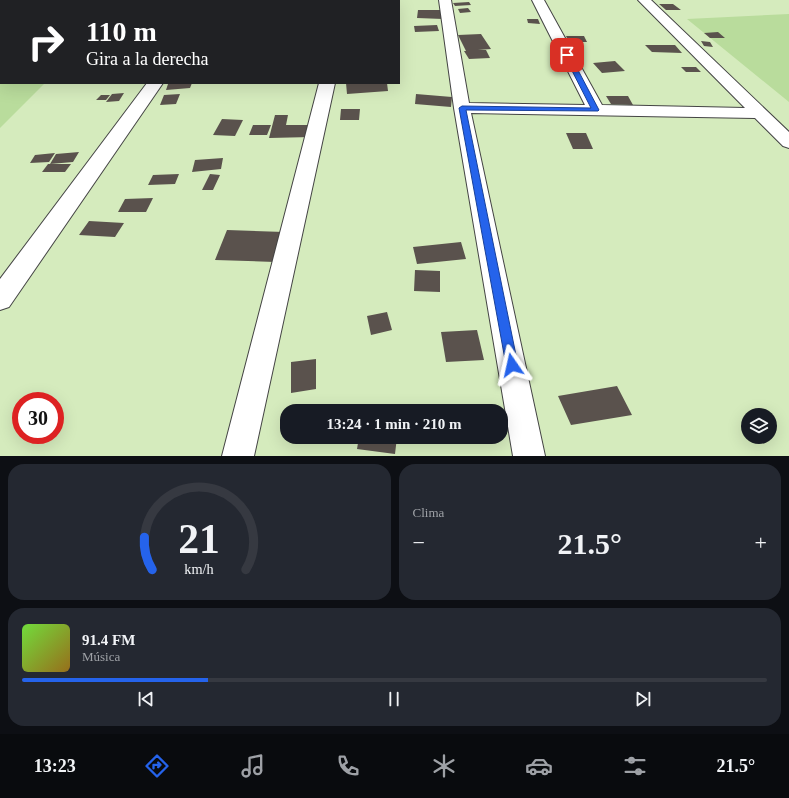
<!DOCTYPE html>
<html lang="es">
<head>
<meta charset="utf-8">
<style>
  :root { --surface:#171b24; --page:#242831; --text:#f1f3f6; --muted:#9ea1a6; --line:#363941; --accent:#2563eb }
  body { margin:0; font-family:"Times New Roman",serif; background:var(--page); color:var(--text); height:100vh; display:flex; flex-direction:column; font-size:15px; white-space:nowrap }
  * { box-sizing:border-box; margin:0 }
  p { font-size:13px; color:var(--muted) }
  .icon { flex:none; width:22px; height:22px; fill:none; stroke:currentColor; stroke-width:2; stroke-linecap:round; stroke-linejoin:round }
  .map { position:relative; height:456px; overflow:hidden }
  .drawer { display:flex; flex-direction:column; gap:8px; padding:8px; background:#0d0f14; flex:1 }
  .drawer>* { flex:none }
  .guide { position:absolute; left:0px; top:0px; width:400px; height:84px; box-shadow:0 4px 16px #0002; background:#202124; color:#fff; overflow:hidden }
  .controls { position:absolute; left:741px; top:408px; display:grid; gap:8px }
  .controls a { display:grid; place-items:center; width:36px; height:36px; border-radius:50%; background:var(--surface); box-shadow:0 4px 16px #0002; font-size:20px }
  .speed { position:absolute; left:12px; top:392px; display:flex; gap:8px; font-size:20px; font-weight:700; text-align:center }
  .speed>* { display:grid; place-content:center; width:52px; height:52px; border-radius:50%; background:var(--surface); box-shadow:0 4px 16px #0002; line-height:1 }
  .speed .limit { border:6px solid #d22; background:#fff; color:#111 }
  .pin { position:absolute; display:grid; place-items:center; width:34px; height:34px; color:#fff; margin:-17px; border-radius:8px; box-shadow:0 2px 6px #0006 }
  .me { position:absolute; width:44px; margin:-22px; rotate:349deg; stroke-linejoin:round; filter:drop-shadow(0 0 3px #0008) }
  .turn { display:flex; align-items:center; gap:14px; height:84px; padding:0 20px; font-size:18px }
  .turn .icon { width:52px; height:52px; stroke-width:2.5 }
  .turn b { display:block; font-size:28px; line-height:34px }
  .big { font-size:30px; font-weight:700; line-height:1.1 }
  .drawer .tile { flex:1; display:flex; flex-direction:column; justify-content:center; gap:6px; min-width:0; padding:0 14px; border-radius:16px; background:var(--page) }
  .drawer .dial { align-items:center; gap:0 }
  .dial svg { height:104px; overflow:visible; fill:none; stroke:var(--line); stroke-width:7; stroke-linecap:round; text-anchor:middle }
  .dial text { fill:var(--text); stroke:none }
  .song { display:flex; align-items:center; gap:12px }
  .cover { width:48px; height:48px; border-radius:6px; background:linear-gradient(135deg,hsl(100 70% 55%),hsl(40 70% 35%)) }
  .played { height:4px; border-radius:2px; background:linear-gradient(90deg,var(--accent) 25%,var(--line) 25%) }
  .keys { display:flex; justify-content:space-around; direction:ltr }
  .heat { display:flex; justify-content:space-between; align-items:center; font-size:22px; direction:ltr }
  .drawer .tiles { flex:1; display:grid; gap:8px; grid-template-columns:1fr 1fr }
  .tile:last-child { grid-column:span 2 }
  .trip { position:absolute; left:280px; top:404px; width:228px; height:40px; border-radius:16px; background:var(--surface); box-shadow:0 4px 16px #0002; font-weight:700; line-height:40px; text-align:center }
  .menu { display:flex; height:64px; justify-content:space-around; align-items:center; background:#090b0e; color:var(--muted) }
  .menu .icon { width:28px; height:28px }
  .menu .on { color:var(--accent) }
  .menu b { font-size:18px; color:var(--text) }
  .map>svg:first-child { display:block }
  .green { fill:#d5ebbd; fill-rule:evenodd }
  .forest { fill:#b9dc9c }
  .building { fill:#5a524d }
  .lines { fill:none; stroke-linecap:round; stroke-linejoin:round }
  .minor-casing { stroke:#444; stroke-width:2 }
  .minor { fill:#fff; fill-rule:evenodd }
  .route { fill:#2563eb; stroke:#184099 }
</style>
</head>
<body>
<div class="map">
<svg width="789" height="456" viewBox="0 0 789 456">
  <rect width="100%" height="100%" fill="#fffdf5"/>
  <path class="green" d="M 0,0 L 789,0 L 789,456 L 0,456 ZM 1,1 L 399,1 L 399,83 L 1,83 ZM 21,401 L 55,401 L 55,435 L 21,435 ZM 287,411 L 501,411 L 501,437 L 287,437 ZM 748,415 L 770,415 L 770,437 L 748,437 Z"/>
  <path class="forest" d="M 0,0 L 129,0 L 1,1 L 1,83 L 45,83 L 0,128 Z
    M 789,14 L 789,102 L 687,19 Z"/>
  <path class="building" d="M 469,2 L 471,5 L 455,6 L 453,3 Z
    M 659,4 L 673,4 L 681,10 L 666,10 Z
    M 468,8 L 471,12 L 460,13 L 458,9 Z
    M 418,10 L 443,10 L 443,19 L 417,18 Z
    M 527,19 L 538,19 L 540,24 L 528,23 Z
    M 437,25 L 439,31 L 415,32 L 414,26 Z
    M 718,32 L 725,38 L 710,38 L 704,33 Z
    M 481,34 L 491,49 L 478,50 L 486,50 L 490,58 L 469,59 L 464,51 L 466,51 L 458,35 Z
    M 566,36 L 584,36 L 587,42 L 569,42 Z
    M 701,41 L 710,42 L 713,47 L 704,46 Z
    M 645,45 L 675,45 L 682,53 L 652,52 Z
    M 615,61 L 625,71 L 602,73 L 593,63 Z
    M 681,67 L 696,67 L 701,72 L 686,72 Z
    M 192,83 L 190,88 L 166,90 L 168,84 Z
    M 346,83 L 387,83 L 388,91 L 347,94 Z
    M 124,93 L 119,101 L 106,102 L 112,94 Z
    M 180,94 L 176,104 L 160,105 L 164,95 Z
    M 416,94 L 452,97 L 451,107 L 415,104 Z
    M 101,95 L 110,95 L 106,100 L 96,100 Z
    M 606,96 L 628,96 L 633,105 L 611,104 Z
    M 341,109 L 360,109 L 359,120 L 340,120 Z
    M 275,115 L 288,115 L 286,125 L 313,125 L 311,137 L 269,138 Z
    M 222,119 L 243,120 L 235,136 L 213,135 Z
    M 253,125 L 271,125 L 267,135 L 249,135 Z
    M 566,133 L 586,133 L 593,149 L 573,149 Z
    M 79,152 L 73,162 L 50,164 L 56,154 Z
    M 55,153 L 49,162 L 30,163 L 35,155 Z
    M 223,158 L 221,169 L 192,172 L 195,160 Z
    M 48,164 L 71,164 L 65,172 L 42,172 Z
    M 179,174 L 175,184 L 148,185 L 153,175 Z
    M 210,174 L 220,175 L 213,190 L 202,190 Z
    M 153,198 L 146,212 L 118,212 L 125,199 Z
    M 89,221 L 124,223 L 115,237 L 79,235 Z
    M 227,230 L 284,232 L 275,262 L 215,260 Z
    M 461,242 L 466,259 L 417,264 L 413,247 Z
    M 415,270 L 440,271 L 440,292 L 414,291 Z
    M 387,312 L 392,330 L 371,335 L 367,316 Z
    M 477,330 L 484,360 L 446,362 L 441,332 Z
    M 316,359 L 316,389 L 291,393 L 291,362 Z
    M 617,386 L 632,415 L 571,425 L 558,396 Z
    M 359,437 L 397,437 L 395,454 L 357,449 Z"/>
  <g class="lines">
    <defs>
      <path id="minor" d="M 209,0 L 221,0 L 208,1 Z
        M 339,0 L 351,0 L 351,1 L 339,1 Z
        M 439,0 L 451,0 L 469,103 L 585,105 L 532,0 L 544,0 L 602,105 L 745,108 L 638,0 L 651,0 L 789,132 L 789,148 L 783,146 L 755,118 L 471,113 L 545,456 L 513,456 L 454,108 Z
        M 147,83 L 163,83 L 9,307 L 0,310 L 0,279 Z
        M 319,83 L 335,83 L 254,456 L 222,456 Z"/>
    </defs>
    <use href="#minor" class="minor-casing"/>
    <use href="#minor" class="minor"/>
  </g>
  <path class="route" d="M 565,54 L 570,55 L 599,110 L 598,111 L 466,110 L 518,365 L 516,369 L 512,371 L 508,369 L 506,365 L 459,108 L 462,106 L 591,108 L 564,55 Z"/>
</svg>
<div class="controls">
<a><svg class="icon" aria-label="layers" viewBox="0 0 24 24"><path d="M12 4l9 5-9 5-9-5zM3 14l9 5 9-5"/></svg></a>
</div>
<div class="speed"><div class="limit">30</div></div>
<div class="pin" style="left:567px;top:55px;background:#d93025"><svg class="icon" aria-label="arrive" viewBox="0 0 24 24"><path d="M6 21V4h12l-3 4 3 4H6"/></svg></div>
<svg class="me" style="left:512px;top:365px" viewBox="-20 -20 40 40"><path d="M0-17L14 15 0 8-14 15z" fill="#2563eb" stroke="#fff" stroke-width="4"/></svg>
<div class="trip">13:24 · 1 min · 210 m</div>
<div class="guide">
<div class="turn"><svg class="icon" aria-label="right" viewBox="0 0 24 24"><path d="M7 20v-9h11M14 6l5 5-5 5"/></svg><div><b>110 m</b>Gira a la derecha</div></div>
</div>
</div>
<section class="drawer">
<div class="tiles">
<div class="tile dial"><svg viewBox="0 0 100 80">
<path d="M14 69A42 42 0 1 1 86 69"/>
<path d="M14 69A42 42 0 0 1 8 44" stroke="#2563eb"/>
<text x="50" y="56" font-size="32" font-weight="700">21</text>
<text x="50" y="72" font-size="11">km/h</text>
</svg></div>
<div class="tile"><p>Clima</p>
<div class="heat"><a>−</a><b class="big">21.5°</b><a>+</a></div>
</div>
<div class="tile">
<div class="song"><i class="cover"></i><div><b>91.4 FM</b><p>Música</p></div></div>
<div class="played"></div>
<div class="keys"><svg class="icon" aria-label="previous" viewBox="0 0 24 24"><path d="M18 5L8 12l10 7zM5 5v14"/></svg><svg class="icon" aria-label="pause" viewBox="0 0 24 24"><path d="M8 5v14M16 5v14"/></svg><svg class="icon" aria-label="next" viewBox="0 0 24 24"><path d="M6 5l10 7-10 7zM19 5v14"/></svg></div>
</div>
</div>
</section>
<nav class="menu">
<b>13:23</b>
<svg class="icon on" aria-label="directions" viewBox="0 0 24 24"><path d="M12 3l9 9-9 9-9-9zM9 14v-3h6M13 9l2 2-2 2"/></svg>
<svg class="icon" aria-label="music" viewBox="0 0 24 24"><path d="M9 18V5l10-2v13"/><circle cx="6" cy="18" r="3"/><circle cx="16" cy="16" r="3"/></svg>
<svg class="icon" aria-label="phone" viewBox="0 0 24 24"><path d="M5 4h4l2 5-3 2q2 4 5 5l2-3 5 2v4C11 20 4 13 5 4z"/></svg>
<svg class="icon" aria-label="climate" viewBox="0 0 24 24"><path d="M12 3v18M4 7l16 10M4 17L20 7"/></svg>
<svg class="icon" aria-label="car" viewBox="0 0 24 24"><path d="M5 17H2v-5l4-1 3-4h7l3 4 3 1v5h-3M9 17h6M6 11h13"/><circle cx="7" cy="17" r="2"/><circle cx="17" cy="17" r="2"/></svg>
<svg class="icon" aria-label="filters" viewBox="0 0 24 24"><path d="M4 7h16M4 17h16"/><circle cx="9" cy="7" r="2"/><circle cx="15" cy="17" r="2"/></svg>
<b>21.5°</b>
</nav>
</body>
</html>
